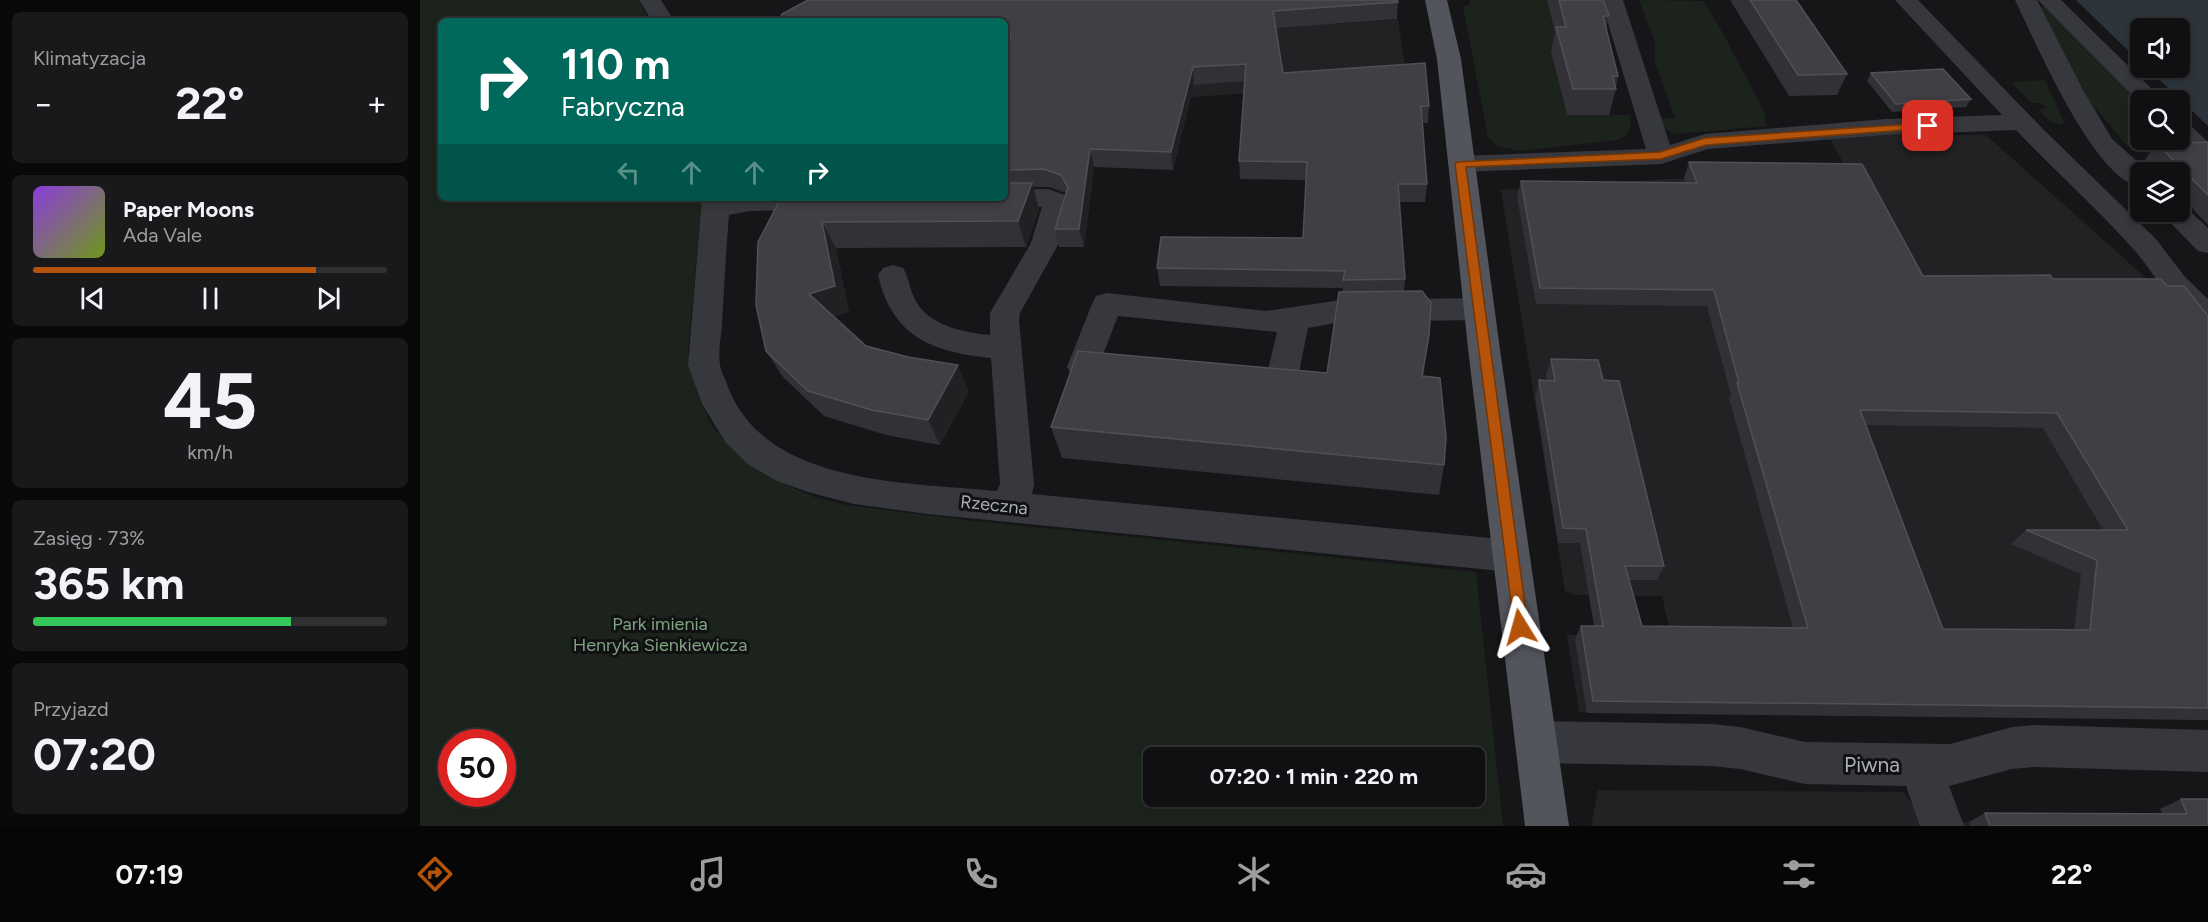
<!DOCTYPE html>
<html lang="pl">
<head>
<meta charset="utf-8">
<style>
  :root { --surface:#101012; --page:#19191b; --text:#f1f3f6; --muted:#9c9d9f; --line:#303032; --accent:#b45309 }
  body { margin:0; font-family:Figtree,sans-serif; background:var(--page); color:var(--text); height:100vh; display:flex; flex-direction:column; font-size:22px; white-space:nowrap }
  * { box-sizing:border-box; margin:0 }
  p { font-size:20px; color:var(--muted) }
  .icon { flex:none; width:33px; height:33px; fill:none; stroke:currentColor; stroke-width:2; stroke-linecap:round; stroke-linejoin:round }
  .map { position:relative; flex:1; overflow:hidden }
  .drawer { display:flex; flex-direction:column; gap:12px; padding:12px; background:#09090a; width:420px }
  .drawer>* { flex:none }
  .guide { position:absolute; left:18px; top:18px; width:570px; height:183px; border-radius:9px; box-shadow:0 3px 9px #0003,0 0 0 2px var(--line); background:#00695c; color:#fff; overflow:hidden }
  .buttons { position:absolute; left:1710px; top:18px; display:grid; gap:12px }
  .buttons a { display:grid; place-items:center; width:60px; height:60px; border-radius:9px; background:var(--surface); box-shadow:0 3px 9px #0003,0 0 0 2px var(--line); font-size:30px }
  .speed { position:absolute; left:18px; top:729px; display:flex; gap:12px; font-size:30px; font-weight:700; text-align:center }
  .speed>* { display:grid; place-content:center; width:78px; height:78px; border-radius:50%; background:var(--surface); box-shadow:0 3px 9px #0003,0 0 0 2px var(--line); line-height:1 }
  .speed .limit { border:9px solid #d22; background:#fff; color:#111 }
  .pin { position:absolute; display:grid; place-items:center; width:51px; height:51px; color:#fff; margin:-26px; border-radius:12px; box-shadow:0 3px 9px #0006 }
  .me { position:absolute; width:66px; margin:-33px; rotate:352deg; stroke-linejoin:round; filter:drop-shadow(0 0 4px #0008) }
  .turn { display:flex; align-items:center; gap:21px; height:126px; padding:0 24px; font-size:27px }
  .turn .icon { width:78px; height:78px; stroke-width:2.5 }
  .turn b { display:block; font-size:42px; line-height:51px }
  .lanes { display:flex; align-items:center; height:57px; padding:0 24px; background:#0003; justify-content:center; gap:30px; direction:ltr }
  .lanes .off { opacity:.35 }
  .big { font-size:45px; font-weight:700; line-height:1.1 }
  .drawer .widget { flex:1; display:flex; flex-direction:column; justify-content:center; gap:9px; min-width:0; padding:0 21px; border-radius:9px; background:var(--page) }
  .drawer .dial { align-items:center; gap:0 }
  .dial b { font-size:78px; line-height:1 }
  .song { display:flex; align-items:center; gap:18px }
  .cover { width:72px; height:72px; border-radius:9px; background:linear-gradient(135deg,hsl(270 70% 55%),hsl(80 70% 35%)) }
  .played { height:6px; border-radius:3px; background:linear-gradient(90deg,var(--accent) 80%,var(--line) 80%) }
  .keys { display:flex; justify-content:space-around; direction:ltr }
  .heat { display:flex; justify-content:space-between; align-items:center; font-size:33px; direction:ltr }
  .charge { height:9px; border-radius:4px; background:linear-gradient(90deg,#34c759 73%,var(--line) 0) }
  .trip { position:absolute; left:723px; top:747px; width:342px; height:60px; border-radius:9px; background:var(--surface); box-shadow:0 3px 9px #0003,0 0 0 2px var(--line); font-weight:700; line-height:60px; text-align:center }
  .tabs { display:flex; height:96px; justify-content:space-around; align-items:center; background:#060607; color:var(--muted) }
  .tabs .icon { width:42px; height:42px }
  .tabs .selected { color:var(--accent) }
  .tabs b { font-size:27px; color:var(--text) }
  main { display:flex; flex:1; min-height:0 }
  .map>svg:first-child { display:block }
  .built { fill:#222225 }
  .green { fill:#1c231d; fill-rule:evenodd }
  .water { fill:#2c353c }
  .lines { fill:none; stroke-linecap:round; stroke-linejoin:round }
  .minor { fill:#37383d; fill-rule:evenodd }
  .major { fill:#53555c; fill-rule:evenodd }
  .wall { fill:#323236; fill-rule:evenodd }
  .shaded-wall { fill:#212124 }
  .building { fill:#3f3f44; stroke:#4f5156; stroke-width:1.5; fill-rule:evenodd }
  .route { fill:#b45309; stroke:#753606; stroke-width:1.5 }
  .labels { text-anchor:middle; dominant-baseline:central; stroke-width:6; stroke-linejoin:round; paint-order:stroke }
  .street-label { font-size:18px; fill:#a8adb8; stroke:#111113 }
  .park-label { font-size:18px; fill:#7fa381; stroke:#111113 }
  .near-street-label { font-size:21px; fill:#a8adb8; stroke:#111113 }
</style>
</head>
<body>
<main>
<section class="drawer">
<div class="widget"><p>Klimatyzacja</p>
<div class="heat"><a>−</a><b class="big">22°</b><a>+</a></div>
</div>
<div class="widget">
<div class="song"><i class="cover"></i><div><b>Paper Moons</b><p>Ada Vale</p></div></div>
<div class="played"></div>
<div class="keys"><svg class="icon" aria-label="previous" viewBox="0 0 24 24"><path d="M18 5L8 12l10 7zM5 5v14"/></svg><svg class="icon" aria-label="pause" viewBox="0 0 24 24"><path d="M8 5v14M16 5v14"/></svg><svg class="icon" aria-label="next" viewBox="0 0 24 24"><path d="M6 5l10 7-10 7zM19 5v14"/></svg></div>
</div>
<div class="widget dial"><b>45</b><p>km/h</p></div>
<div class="widget"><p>Zasięg · 73%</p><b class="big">365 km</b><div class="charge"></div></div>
<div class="widget"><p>Przyjazd</p><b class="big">07:20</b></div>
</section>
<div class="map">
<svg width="1788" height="826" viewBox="0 0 1788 826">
  <rect width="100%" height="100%" fill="#161618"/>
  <path class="built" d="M 888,0 L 915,24 L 978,19 L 987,82 L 585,110 L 585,50 Z
    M 1466,135 L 1566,135 L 1763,311 L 1788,720 L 1159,712 L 1147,635 L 1251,635 L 1242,596 L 1154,595 L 1145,591 L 1081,190 L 1264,178 L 1433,180 L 1410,139 Z
    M 1178,790 L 1483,792 L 1506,821 L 1520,822 L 1746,823 L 1788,809 L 1788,826 L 1171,826 Z"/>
  <path class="green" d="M 0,0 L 218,0 L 230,21 L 21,21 L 21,198 L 282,198 L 268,351 L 277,393 L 291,425 L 308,444 L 329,464 L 351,478 L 394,497 L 426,505 L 554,521 L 1056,572 L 1083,826 L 0,826 ZM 32,742 L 82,742 L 82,794 L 32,794 ZM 734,758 L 1054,758 L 1054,796 L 734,796 Z
    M 1050,0 L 1127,0 L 1141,52 L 1131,53 L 1147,115 L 1210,115 C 1212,127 1210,134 1198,140 L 1099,151 L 1077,146 L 1068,137 L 1043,7 L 1050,4 Z
    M 1219,0 L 1283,1 L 1300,28 L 1345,113 L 1346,126 L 1254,134 L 1242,126 L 1235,119 L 1255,118 L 1235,62 L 1235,42 Z
    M 1618,7 L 1626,7 L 1720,101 L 1720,140 L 1760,139 L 1767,146 L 1709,148 L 1660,90 Z
    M 1625,80 L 1644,122 L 1642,125 L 1632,123 L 1618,109 L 1627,108 L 1621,103 L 1612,103 L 1591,82 Z"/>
  <path class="water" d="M 1656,0 L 1788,0 L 1788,126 L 1727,68 L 1760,68 L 1760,28 L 1720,28 L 1720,62 Z"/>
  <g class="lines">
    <path class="minor" d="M 219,0 L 241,0 L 254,21 L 232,21 Z
      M 1181,0 L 1203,0 L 1250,145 L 1285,134 L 1466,119 L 1582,115 L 1475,0 L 1498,0 L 1624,130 L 1736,239 L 1765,277 L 1788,299 L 1788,328 C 1758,319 1736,275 1716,252 C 1678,209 1635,171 1596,130 L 1466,135 L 1288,149 L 1241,164 L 1041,172 L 1032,170 L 1028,164 L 1032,158 L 1041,156 L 1226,149 Z
      M 1595,0 L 1617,0 L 1663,90 L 1692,139 L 1729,172 L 1720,172 L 1720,187 C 1673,178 1616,43 1595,0 Z
      M 1618,0 L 1641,0 L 1743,100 L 1720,100 L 1720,103 Z
      M 1760,121 L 1769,124 L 1788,142 L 1788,156 C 1773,160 1766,150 1756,140 L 1760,140 Z
      M 628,189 L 645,195 L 650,206 L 639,243 L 600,313 L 599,320 L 614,484 L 612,494 L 1091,540 L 1104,545 L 1109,556 L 1104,567 L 1091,572 L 508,514 L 434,504 L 388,492 L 357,481 L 329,465 L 306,443 L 282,404 L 268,365 L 282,198 L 415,198 L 417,201 L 413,207 L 403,210 L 329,211 L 309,215 C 306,251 304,288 302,324 C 301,337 298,353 300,365 C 301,372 306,380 308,387 C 346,486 488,482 577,491 L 580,484 L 571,358 C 513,352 472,337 458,275 L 463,268 L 473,265 L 483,268 C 489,277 489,286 493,295 C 504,325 542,332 570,335 L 570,313 L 611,243 L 622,207 L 571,208 L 561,205 L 557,199 L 585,198 L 585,190 Z
      M 1760,205 L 1764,206 L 1788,228 L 1788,253 L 1778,251 L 1740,212 L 1760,212 Z
      M 687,293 L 846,311 L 921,300 L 1059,298 L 1070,301 L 1074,309 L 1070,317 L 1059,320 L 921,322 L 888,328 L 876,387 L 871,396 C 855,401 838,399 822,394 L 817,385 L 822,376 L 833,373 L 847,374 L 857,332 L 698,316 L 682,357 L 700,362 L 705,370 L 700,378 L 689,382 L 652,375 L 647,367 L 672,304 L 676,296 Z
      M 1116,721 L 1292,724 L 1320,727 L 1385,742 L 1530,744 L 1592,727 L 1615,725 L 1788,730 L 1788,772 L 1615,767 L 1592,769 L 1529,786 L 1544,826 L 1500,826 L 1486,786 L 1385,784 L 1320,769 L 1292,766 L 1116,763 L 1101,757 L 1095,742 L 1101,727 Z"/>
    <path class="major" d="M 1005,0 L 1027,0 L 1041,59 L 1081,357 L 1149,826 L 1105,826 L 1049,357 L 1017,59 Z"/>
  </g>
  <path class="wall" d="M 1127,0 L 1183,0 L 1189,16 L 1186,28 L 1198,76 L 1196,87 L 1196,89 L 1189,115 L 1147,115 L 1131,52 L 1135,32 Z
    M 1310,0 L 1376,0 L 1427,74 L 1417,95 L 1369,96 Z
    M 978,2 L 977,19 L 856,28 L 863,73 L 1009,106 L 1008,123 L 1003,123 L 1007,184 L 1005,202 L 979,202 L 985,279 L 984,291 L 1024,465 L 1019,495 L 642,458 L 631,427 L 907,373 L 923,288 L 740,286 L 737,268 L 883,238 L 886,180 L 820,179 L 819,161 L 825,81 L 774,85 L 753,170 L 674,167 L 664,247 L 639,247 L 635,229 L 646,193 L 629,187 L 613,187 L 619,209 L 606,247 L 416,248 L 429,312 L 413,317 L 446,346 L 549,391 L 520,445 L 466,435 L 404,416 L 363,377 L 346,351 L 361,198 L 585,198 L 585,71 L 588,49 L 585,50 L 585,21 Z
    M 1451,73 L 1551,99 L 1546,107 L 1472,112 L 1447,81 Z
    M 1788,142 L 1788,225 L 1760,195 L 1760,172 L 1738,172 L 1725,159 L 1737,144 Z
    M 1269,162 L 1503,276 L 1633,279 L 1747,286 L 1788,316 L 1788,720 L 1167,713 L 1155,639 L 1161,626 L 1174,626 L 1160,543 L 1138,543 L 1115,396 L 1119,380 L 1127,380 L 1126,375 L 1131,359 L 1183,380 L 1244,566 L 1237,580 L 1209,580 L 1222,626 L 1373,628 L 1309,398 L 1311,395 L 1287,306 L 1116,304 L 1097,197 L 1101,181 L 1265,183 L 1264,178 ZM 1446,425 L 1623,428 L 1683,530 L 1606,530 L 1591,544 L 1661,574 L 1654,630 L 1523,629 Z
    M 1761,799 L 1788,826 L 1550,826 L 1549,822 L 1565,813 L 1742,814 L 1740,809 Z"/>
  <path class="shaded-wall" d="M 773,67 L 774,85 L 753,170 L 751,152 Z
    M 670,149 L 674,167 L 664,247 L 659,229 Z
    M 612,183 L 619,209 L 606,247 L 598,221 Z
    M 402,222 L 416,248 L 429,312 L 403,320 L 389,294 Z
    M 1009,335 L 1005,367 L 998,408 L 1002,376 Z
    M 538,365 L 549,391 L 520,445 L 508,420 Z"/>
  <path class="building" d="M 388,0 L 977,0 L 978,2 L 853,11 L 863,73 L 1005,63 L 1009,106 L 1001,106 L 1007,184 L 978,184 L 985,279 L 923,280 L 925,271 L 737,268 L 741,237 L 883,238 L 887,162 L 819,161 L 826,64 L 773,67 L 751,152 L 670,149 L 659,229 L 635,229 L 648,187 L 641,175 L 624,169 L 585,170 L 585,71 L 591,32 L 585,32 L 585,21 L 359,21 L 362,14 Z
    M 1139,0 L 1183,0 L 1189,16 L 1183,16 L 1198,76 L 1192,76 L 1196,89 L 1153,89 L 1136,27 L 1146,27 Z
    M 1330,0 L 1376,0 L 1427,74 L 1378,75 Z
    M 1523,69 L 1551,99 L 1476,104 L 1451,73 Z
    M 1788,142 L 1788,195 L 1737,144 Z
    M 1269,162 L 1442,164 L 1503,276 L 1630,275 L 1633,279 L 1741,279 L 1747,286 L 1764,286 L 1788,316 L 1788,708 L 1173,701 L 1161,626 L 1183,626 L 1166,529 L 1143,528 L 1119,380 L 1135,381 L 1131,359 L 1178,360 L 1183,380 L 1199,381 L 1244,566 L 1205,566 L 1222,626 L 1388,628 L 1317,383 L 1319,383 L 1294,290 L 1120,288 L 1101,181 L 1277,183 ZM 1440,410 L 1637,413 L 1708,530 L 1606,530 L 1677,560 L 1670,630 L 1523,629 Z
    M 585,183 L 612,183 L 598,221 L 402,222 L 415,286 L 389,294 L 446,346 L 488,357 L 538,365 L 508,420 L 452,410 L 388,391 L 346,351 L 336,305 L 338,242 L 361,198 L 585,198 Z
    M 1002,291 L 1011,303 L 1009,335 L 1002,376 L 1020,378 L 1026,437 L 1024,465 L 631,427 L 658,351 L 907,373 L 919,292 Z
    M 1761,799 L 1788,799 L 1788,826 L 1570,826 L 1565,813 L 1767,814 Z"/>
  <path class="route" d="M 1508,123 L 1514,126 L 1512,128 L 1286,145 L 1241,159 L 1046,167 L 1108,627 L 1106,633 L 1100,635 L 1095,633 L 1035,164 L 1037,162 L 1240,152 L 1285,138 Z"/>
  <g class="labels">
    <g class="street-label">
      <text transform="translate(574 505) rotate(6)">Rzeczna</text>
    </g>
    <g class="park-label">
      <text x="240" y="624">Park imienia<tspan x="240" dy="21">Henryka Sienkiewicza</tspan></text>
    </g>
    <g class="near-street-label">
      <text x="1452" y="764">Piwna</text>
    </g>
  </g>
</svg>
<div class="buttons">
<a><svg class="icon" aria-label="sound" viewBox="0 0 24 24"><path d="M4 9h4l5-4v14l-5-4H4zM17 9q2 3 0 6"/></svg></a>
<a><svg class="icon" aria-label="search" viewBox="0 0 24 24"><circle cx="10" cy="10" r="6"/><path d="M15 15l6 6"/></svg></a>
<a><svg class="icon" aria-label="layers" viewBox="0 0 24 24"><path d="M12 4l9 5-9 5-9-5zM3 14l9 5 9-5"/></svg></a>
</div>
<div class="speed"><div class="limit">50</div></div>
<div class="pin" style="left:1508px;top:126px;background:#d93025"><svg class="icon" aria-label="arrive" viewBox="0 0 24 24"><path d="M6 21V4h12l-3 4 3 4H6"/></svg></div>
<svg class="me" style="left:1100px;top:627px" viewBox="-20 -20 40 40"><path d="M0-17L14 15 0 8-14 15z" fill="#b45309" stroke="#fff" stroke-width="4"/></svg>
<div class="trip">07:20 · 1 min · 220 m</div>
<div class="guide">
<div class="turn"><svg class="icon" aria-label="right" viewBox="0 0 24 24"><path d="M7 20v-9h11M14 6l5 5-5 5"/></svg><div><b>110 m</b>Fabryczna</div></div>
<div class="lanes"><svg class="icon off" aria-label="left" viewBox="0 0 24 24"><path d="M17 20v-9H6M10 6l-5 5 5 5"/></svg><svg class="icon off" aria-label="ahead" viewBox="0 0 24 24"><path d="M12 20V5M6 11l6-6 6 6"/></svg><svg class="icon off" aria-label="ahead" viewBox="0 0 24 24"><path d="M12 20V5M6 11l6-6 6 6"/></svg><svg class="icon" aria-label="right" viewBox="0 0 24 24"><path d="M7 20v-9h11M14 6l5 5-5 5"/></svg></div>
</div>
</div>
</main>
<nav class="tabs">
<b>07:19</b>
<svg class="icon selected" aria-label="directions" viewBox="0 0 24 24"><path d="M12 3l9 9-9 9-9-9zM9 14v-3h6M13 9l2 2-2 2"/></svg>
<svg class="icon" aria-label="music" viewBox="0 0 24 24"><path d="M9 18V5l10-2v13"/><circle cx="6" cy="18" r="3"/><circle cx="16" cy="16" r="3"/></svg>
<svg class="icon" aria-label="phone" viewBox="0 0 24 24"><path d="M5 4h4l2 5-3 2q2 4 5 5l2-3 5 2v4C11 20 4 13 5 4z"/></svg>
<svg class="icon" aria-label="climate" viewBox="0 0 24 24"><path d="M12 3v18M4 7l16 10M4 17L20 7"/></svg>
<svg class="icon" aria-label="car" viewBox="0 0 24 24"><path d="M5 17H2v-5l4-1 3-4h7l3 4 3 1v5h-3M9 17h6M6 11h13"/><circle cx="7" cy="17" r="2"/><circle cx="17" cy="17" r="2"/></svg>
<svg class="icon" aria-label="filters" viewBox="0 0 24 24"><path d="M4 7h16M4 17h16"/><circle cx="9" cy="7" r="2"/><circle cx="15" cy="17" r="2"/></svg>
<b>22°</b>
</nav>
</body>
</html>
